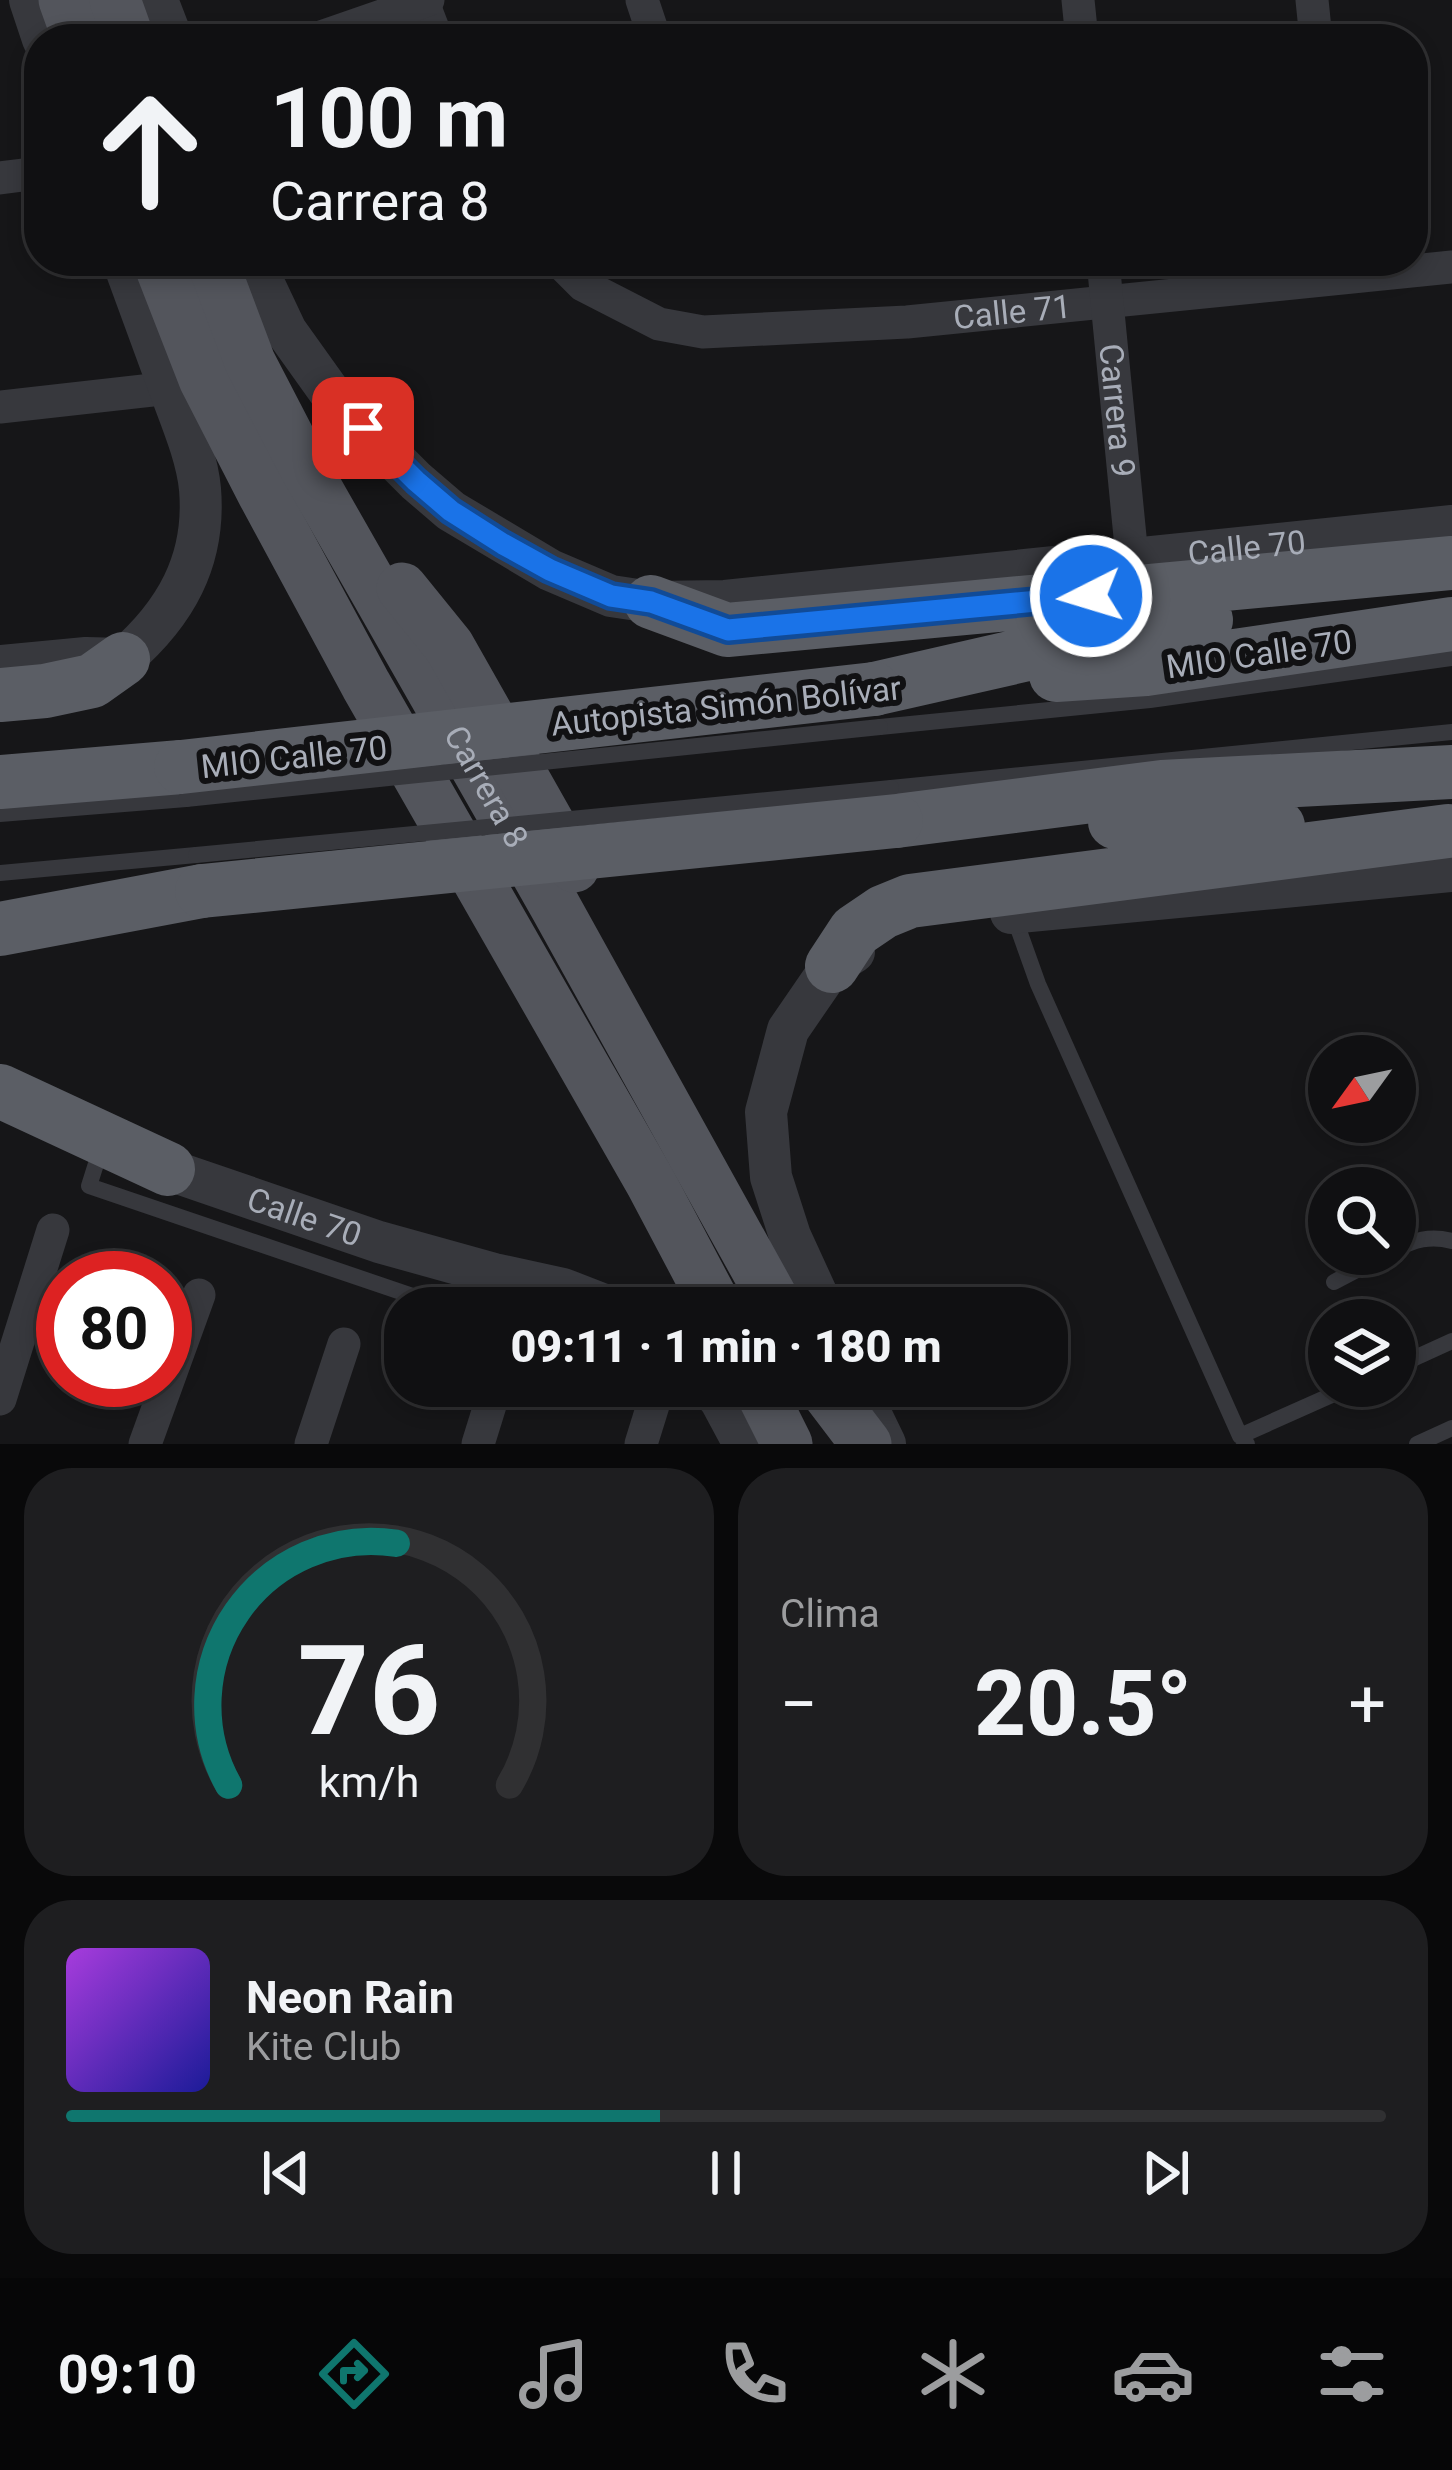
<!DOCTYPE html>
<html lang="es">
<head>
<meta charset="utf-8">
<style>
  :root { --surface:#101012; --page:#1e1e20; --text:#f1f3f6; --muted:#9c9d9f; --line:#303032; --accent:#0f766e }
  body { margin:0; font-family:Roboto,sans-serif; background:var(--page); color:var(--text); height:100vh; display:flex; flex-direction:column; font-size:45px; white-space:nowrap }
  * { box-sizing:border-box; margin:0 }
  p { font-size:39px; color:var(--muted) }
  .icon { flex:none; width:66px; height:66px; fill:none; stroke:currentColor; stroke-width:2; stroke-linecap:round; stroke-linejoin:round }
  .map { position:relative; height:1444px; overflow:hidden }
  .side { display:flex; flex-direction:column; gap:24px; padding:24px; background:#09090a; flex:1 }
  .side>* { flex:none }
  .top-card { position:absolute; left:24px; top:24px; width:1404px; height:252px; border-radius:48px; box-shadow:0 6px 18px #0003,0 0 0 3px var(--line); background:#101012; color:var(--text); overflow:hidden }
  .needle { width:78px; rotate:237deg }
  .controls { position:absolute; left:1308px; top:1035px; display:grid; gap:24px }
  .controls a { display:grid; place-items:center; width:108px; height:108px; border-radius:50%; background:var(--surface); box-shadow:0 6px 18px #0003,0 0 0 3px var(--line); font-size:60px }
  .speed { position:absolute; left:36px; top:1251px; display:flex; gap:24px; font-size:60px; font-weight:700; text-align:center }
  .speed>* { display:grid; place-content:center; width:156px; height:156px; border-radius:50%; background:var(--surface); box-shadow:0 6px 18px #0003,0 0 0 3px var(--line); line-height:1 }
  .speed .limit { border:18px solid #d22; background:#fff; color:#111 }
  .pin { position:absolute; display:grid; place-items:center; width:102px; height:102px; color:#fff; margin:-51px; border-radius:24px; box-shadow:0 6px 18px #0006 }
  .me { position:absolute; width:132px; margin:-66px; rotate:265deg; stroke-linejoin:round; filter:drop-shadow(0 0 9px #0008) }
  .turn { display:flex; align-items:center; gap:42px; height:252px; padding:0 48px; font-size:54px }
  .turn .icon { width:156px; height:156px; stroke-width:2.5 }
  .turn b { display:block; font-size:84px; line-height:102px }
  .big { font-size:90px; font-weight:800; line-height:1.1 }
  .side .widget { flex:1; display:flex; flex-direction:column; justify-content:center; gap:18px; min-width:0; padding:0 42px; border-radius:48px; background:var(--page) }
  .side .dial { align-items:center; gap:0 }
  .dial svg { height:312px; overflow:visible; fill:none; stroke:var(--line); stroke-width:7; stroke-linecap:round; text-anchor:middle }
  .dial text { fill:var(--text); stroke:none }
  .song { display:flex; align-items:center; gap:36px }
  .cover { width:144px; height:144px; border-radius:18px; background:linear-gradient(135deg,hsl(280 70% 55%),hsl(240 70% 35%)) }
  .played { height:12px; border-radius:6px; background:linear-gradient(90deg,var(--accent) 45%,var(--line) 45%) }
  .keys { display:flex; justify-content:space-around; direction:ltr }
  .heat { display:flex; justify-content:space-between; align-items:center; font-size:66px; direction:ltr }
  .side .tiles { flex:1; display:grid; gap:24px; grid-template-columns:1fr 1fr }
  .widget:last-child { grid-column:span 2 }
  .trip { position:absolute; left:384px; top:1287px; width:684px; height:120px; border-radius:48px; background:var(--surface); box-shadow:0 6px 18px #0003,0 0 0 3px var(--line); font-weight:800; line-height:120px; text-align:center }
  .dock { display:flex; height:192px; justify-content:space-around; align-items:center; background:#060607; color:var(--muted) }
  .dock .icon { width:84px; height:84px }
  .dock .on { color:var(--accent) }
  .dock b { font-size:54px; color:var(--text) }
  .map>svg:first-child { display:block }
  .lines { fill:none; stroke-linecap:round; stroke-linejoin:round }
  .service { stroke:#37383d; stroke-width:16 }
  .minor { stroke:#37383d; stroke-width:33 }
  .tertiary { stroke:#37383d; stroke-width:42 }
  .primary { stroke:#53555c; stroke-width:51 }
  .trunk { stroke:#5b5e65; stroke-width:54 }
  .service-bridge { stroke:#37383d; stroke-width:16 }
  .trunk-bridge { stroke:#5b5e65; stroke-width:54 }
  .route-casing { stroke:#114b97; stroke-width:30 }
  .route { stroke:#1a73e8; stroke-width:21 }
  .labels { text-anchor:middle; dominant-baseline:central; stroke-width:12; stroke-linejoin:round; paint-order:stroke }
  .street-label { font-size:33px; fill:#a8adb8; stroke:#111113 }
</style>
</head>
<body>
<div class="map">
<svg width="1452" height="1444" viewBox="0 0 1452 1444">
  <rect width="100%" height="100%" fill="#161618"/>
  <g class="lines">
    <path class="service" d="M 880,727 L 1150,700 L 1452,658
      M 891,788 L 1452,732
      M 0,814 L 186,799
      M 0,873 L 196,855
      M 1013,914 L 1038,984 L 1240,1436 L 1247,1444
      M 101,1148 L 89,1186 L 448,1308
      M 1395,1250 C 1414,1240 1430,1235 1452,1241
      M 1334,1282 L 1387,1254
      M 483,1308 L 494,1275
      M 1395,1367 L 1452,1341
      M 1240,1436 L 1352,1386
      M 1417,1444 L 1452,1428"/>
    <g class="minor">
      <path d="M 422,0 L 437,39"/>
      <path d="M 642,0 L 655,39"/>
      <path d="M 1078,0 L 1082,39"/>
      <path d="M 1312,0 L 1316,39"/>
      <path d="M 315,39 L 428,0"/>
      <path d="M 0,178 L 39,173"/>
      <path id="s1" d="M 559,261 L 583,285 L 659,324 L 703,332 L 907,322 L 1452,267"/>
      <path id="s2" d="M 1103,261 L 1132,557"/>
      <path d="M 0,407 L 170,388"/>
      <path d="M 0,1399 L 53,1230"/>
      <path d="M 145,1444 L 199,1295"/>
      <path d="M 311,1444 L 344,1344"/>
      <path d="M 478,1444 L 496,1386"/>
      <path d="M 641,1444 L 659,1386"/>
    </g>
    <g class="tertiary">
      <path d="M 30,0 L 43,39"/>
      <path d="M 157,0 L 172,39"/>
      <path id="s3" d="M 253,261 L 286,331 L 336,401 L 416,481 L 451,511 L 550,570 L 611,596 L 651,602 L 725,601 L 1452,526"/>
      <path d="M 0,666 L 86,658 L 123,659 C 175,614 206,561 200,489 C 197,457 182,422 171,392 C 155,348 139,305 123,261"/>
      <path d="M 1011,913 L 1452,871"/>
      <path id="s4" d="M 140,1160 L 379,1242 L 494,1274 L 563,1289 L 612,1308"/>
      <path d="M 823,1308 L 790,1236 L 771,1177 L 766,1112 L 788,1030 L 832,966 L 854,952"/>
      <path d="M 709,1386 L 721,1401 L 744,1444"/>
      <path d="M 857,1386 L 885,1444"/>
    </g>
    <g class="primary">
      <path d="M 64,0 L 78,39"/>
      <path d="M 115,0 L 129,39"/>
      <path d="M 158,261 L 204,379 L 263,494 L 366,685 L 651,1183 L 717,1308"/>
      <path id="s5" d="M 212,261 L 250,362 L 304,466 L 555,906 L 778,1308"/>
      <path d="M 402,588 L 449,646 L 574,867"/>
      <path d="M 758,1386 L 787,1444"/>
      <path d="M 822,1386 L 866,1444"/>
    </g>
    <path class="trunk" d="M 651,602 L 727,630 L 1452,563
      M 1056,675 L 1146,669 L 1452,624
      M 874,689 L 1142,628 L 1206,620
      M 0,695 L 45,691 L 92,681 L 123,659
      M 0,782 L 181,767
      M 896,821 L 1162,787 L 1452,772
      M 1115,822 L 1278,826
      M 0,929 L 202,891
      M 832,966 L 855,931 L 883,912 L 910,901 L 1448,831
      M 0,1091 L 168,1169"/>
    <path class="service-bridge" d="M 186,799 L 880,727
      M 196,855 L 891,788"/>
    <path class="trunk-bridge" d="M 181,767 L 874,689
      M 202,891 L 896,821"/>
  </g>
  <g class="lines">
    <defs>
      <path id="route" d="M 363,428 L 416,481 L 451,511 L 503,544 L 550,570 L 611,596 L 651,602 L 728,630 L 1091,596"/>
    </defs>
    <use href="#route" class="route-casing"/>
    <use href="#route" class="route"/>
  </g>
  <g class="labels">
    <g class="street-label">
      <text stroke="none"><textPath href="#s1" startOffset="474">Calle 71</textPath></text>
      <text stroke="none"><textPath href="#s2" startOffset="150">Carrera 9</textPath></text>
      <text stroke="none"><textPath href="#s3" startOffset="1143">Calle 70</textPath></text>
      <text transform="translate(1259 654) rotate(-8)">MIO Calle 70</text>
      <text transform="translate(726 706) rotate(-6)">Autopista Simón Bolívar</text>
      <text transform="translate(294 757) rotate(-6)">MIO Calle 70</text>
      <text stroke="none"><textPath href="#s5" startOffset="594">Carrera 8</textPath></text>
      <text stroke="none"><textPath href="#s4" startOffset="174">Calle 70</textPath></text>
    </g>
  </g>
</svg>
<div class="controls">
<a><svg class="needle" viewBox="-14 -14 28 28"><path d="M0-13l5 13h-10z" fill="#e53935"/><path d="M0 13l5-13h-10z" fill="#9c9d9f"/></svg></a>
<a><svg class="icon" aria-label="search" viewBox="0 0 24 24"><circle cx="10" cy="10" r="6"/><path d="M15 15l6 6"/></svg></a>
<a><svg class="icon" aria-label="layers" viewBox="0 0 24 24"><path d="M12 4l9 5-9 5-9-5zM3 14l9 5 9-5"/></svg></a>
</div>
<div class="speed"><div class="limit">80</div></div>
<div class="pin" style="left:363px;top:428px;background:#d93025"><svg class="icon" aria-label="arrive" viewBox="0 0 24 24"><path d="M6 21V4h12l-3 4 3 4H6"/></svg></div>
<svg class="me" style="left:1091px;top:596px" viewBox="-20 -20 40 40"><circle r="17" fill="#1a73e8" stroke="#fff" stroke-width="3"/><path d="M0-11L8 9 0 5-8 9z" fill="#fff"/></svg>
<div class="trip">09:11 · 1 min · 180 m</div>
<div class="top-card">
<div class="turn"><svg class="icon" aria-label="ahead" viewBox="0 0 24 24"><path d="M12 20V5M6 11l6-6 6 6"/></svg><div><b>100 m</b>Carrera 8</div></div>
</div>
</div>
<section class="side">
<div class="tiles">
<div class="widget dial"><svg viewBox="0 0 100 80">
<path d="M14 69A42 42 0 1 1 86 69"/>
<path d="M14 69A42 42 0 0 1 57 7" stroke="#0f766e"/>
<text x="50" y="56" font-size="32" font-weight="700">76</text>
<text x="50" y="72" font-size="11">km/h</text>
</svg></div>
<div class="widget"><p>Clima</p>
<div class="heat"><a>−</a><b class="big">20.5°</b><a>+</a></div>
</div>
<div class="widget">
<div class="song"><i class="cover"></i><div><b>Neon Rain</b><p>Kite Club</p></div></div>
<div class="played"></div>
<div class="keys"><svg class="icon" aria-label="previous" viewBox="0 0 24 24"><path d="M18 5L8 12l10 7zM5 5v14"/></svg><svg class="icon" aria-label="pause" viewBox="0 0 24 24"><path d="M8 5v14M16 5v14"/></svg><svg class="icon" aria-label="next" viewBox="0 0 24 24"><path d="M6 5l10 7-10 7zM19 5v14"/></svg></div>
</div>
</div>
</section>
<nav class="dock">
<b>09:10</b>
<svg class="icon on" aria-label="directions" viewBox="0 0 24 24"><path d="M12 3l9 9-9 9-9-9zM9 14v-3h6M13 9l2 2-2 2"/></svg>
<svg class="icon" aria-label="music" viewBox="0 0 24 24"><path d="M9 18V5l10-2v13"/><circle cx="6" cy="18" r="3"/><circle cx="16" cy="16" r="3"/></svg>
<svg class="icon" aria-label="phone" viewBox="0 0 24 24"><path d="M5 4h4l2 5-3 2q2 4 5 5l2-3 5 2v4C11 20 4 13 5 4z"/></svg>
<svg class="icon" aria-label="climate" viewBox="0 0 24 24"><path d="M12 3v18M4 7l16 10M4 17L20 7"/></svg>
<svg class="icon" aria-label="car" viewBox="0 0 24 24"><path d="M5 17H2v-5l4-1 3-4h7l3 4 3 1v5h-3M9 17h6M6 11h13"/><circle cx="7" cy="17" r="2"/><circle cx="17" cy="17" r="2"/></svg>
<svg class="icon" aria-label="filters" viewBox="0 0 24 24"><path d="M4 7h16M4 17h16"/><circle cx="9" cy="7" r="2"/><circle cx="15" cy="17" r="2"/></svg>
</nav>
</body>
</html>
